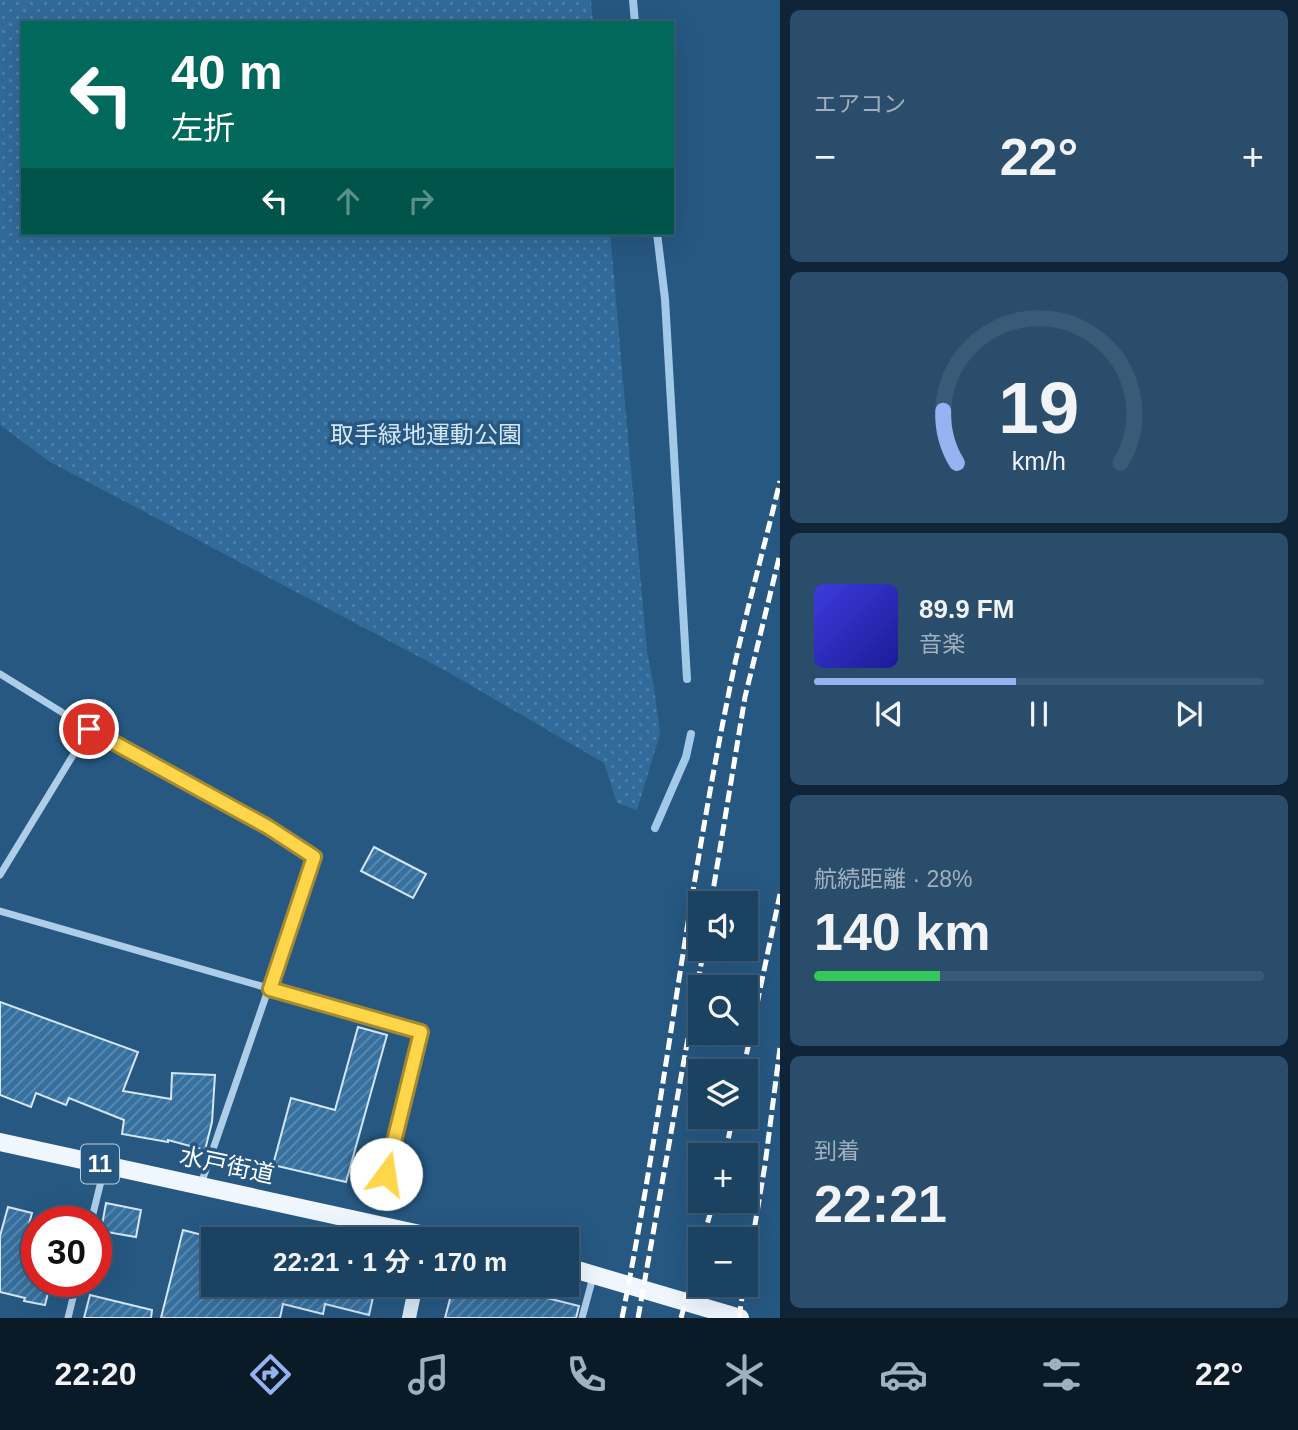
<!DOCTYPE html>
<html lang="ja">
<head>
<meta charset="utf-8">
<style>
  :root { --surface:#1c4262; --page:#294d6b; --text:#f1f3f6; --muted:#a0b0be; --line:#3a5b77; --accent:#95b2f1 }
  body { margin:0; font-family:Arial,"Noto Sans JP",sans-serif; background:var(--page); color:var(--text); height:100vh; display:flex; flex-direction:column; font-size:26px; white-space:nowrap }
  * { box-sizing:border-box; margin:0 }
  p { font-size:23px; color:var(--muted) }
  .icon { flex:none; width:38px; height:38px; fill:none; stroke:currentColor; stroke-width:2; stroke-linecap:round; stroke-linejoin:round }
  .map { position:relative; flex:1; overflow:hidden }
  .details { display:flex; flex-direction:column; gap:10px; padding:10px; background:#0f2436; width:518px }
  .details>* { flex:none }
  .guide { position:absolute; left:21px; top:21px; width:653px; height:214px; border-radius:0px; box-shadow:0 7px 28px #0002,0 0 0 2px var(--line); background:#00695c; color:#fff; overflow:hidden }
  .controls { position:absolute; left:688px; top:891px; display:grid; gap:14px }
  .controls a { display:grid; place-items:center; width:70px; height:70px; border-radius:0px; background:var(--surface); box-shadow:0 7px 28px #0002,0 0 0 2px var(--line); font-size:35px }
  .speed { position:absolute; left:21px; top:1206px; display:flex; gap:14px; font-size:35px; font-weight:700; text-align:center }
  .speed>* { display:grid; place-content:center; width:91px; height:91px; border-radius:50%; background:var(--surface); box-shadow:0 7px 28px #0002,0 0 0 2px var(--line); line-height:1 }
  .speed .limit { border:10px solid #d22; background:#fff; color:#111 }
  .pin { position:absolute; display:grid; place-items:center; width:60px; height:60px; color:#fff; margin:-30px; border:4px solid #fff; border-radius:50%; box-shadow:0 2px 7px #0007 }
  .me { position:absolute; width:77px; margin:-38px; rotate:14deg; stroke-linejoin:round; filter:drop-shadow(0 0 5px #0008) }
  .turn { display:flex; align-items:center; gap:24px; height:147px; padding:0 35px; font-size:32px }
  .turn .icon { width:91px; height:91px; stroke-width:2.5 }
  .turn b { display:block; font-size:49px; line-height:60px }
  .lanes { display:flex; align-items:center; height:66px; padding:0 35px; background:#0003; justify-content:center; gap:35px; direction:ltr }
  .lanes .off { opacity:.35 }
  .big { font-size:52px; font-weight:700; line-height:1.1 }
  .details .tile { flex:1; display:flex; flex-direction:column; justify-content:center; gap:10px; min-width:0; padding:0 24px; border-radius:10px; background:var(--page) }
  .details .dial { align-items:center; gap:0 }
  .dial svg { height:182px; overflow:visible; fill:none; stroke:var(--line); stroke-width:7; stroke-linecap:round; text-anchor:middle }
  .dial text { fill:var(--text); stroke:none }
  .song { display:flex; align-items:center; gap:21px }
  .cover { width:84px; height:84px; border-radius:10px; background:linear-gradient(135deg,hsl(240 70% 55%),hsl(240 70% 35%)) }
  .played { height:7px; border-radius:4px; background:linear-gradient(90deg,var(--accent) 45%,var(--line) 45%) }
  .keys { display:flex; justify-content:space-around; direction:ltr }
  .heat { display:flex; justify-content:space-between; align-items:center; font-size:38px; direction:ltr }
  .charge { height:10px; border-radius:5px; background:linear-gradient(90deg,#34c759 28%,var(--line) 0) }
  .trip { position:absolute; left:201px; top:1227px; width:378px; height:70px; border-radius:0px; background:var(--surface); box-shadow:0 7px 28px #0002,0 0 0 2px var(--line); font-weight:700; line-height:70px; text-align:center }
  .menu { display:flex; height:112px; justify-content:space-around; align-items:center; background:#0b1a27; color:var(--muted) }
  .menu .icon { width:49px; height:49px }
  .menu .on { color:var(--accent) }
  .menu b { font-size:32px; color:var(--text) }
  main { display:flex; flex:1; min-height:0 }
  .map>svg:first-child { display:block }
  .grass { fill:url(#grass-dots) }
  .lines { fill:none; stroke-linecap:round; stroke-linejoin:round }
  .stream { stroke:#a2cae8; stroke-width:8 }
  .building { fill:url(#building-hatch); stroke:#d2e6f6; stroke-width:2 }
  .street { stroke:#aecee7; stroke-width:7 }
  .secondary { stroke:#d8e8f6; stroke-width:14 }
  .primary { stroke:#f0f6fd; stroke-width:18 }
  .rail { stroke:#fff; stroke-width:5; stroke-dasharray:12 5; stroke-linecap:butt }
  .route-casing { stroke:#a68a30; stroke-width:18 }
  .route { stroke:#ffd54a; stroke-width:12 }
  .labels { text-anchor:middle; dominant-baseline:central; stroke-width:7; stroke-linejoin:round; paint-order:stroke }
  .shield { fill:#265882; stroke:#becdda; stroke-width:2 }
  .shield-label { font-size:23px; font-weight:bold; fill:#fff }
  .park-label { font-size:24px; fill:#d2e6f6; stroke:#265882 }
  .street-label { font-size:24px; fill:#fff; stroke:#265882 }
</style>
</head>
<body>
<main>
<div class="map">
<svg width="780" height="1318" viewBox="0 0 780 1318">
  <defs>
    <pattern id="grass-dots" width="8" height="8" patternUnits="userSpaceOnUse" patternTransform="scale(1.75)"><rect width="8" height="8" fill="#306b9a"/><path d="M2 2h.1M6 6h.1" fill="none" stroke="#4f81a9" stroke-width="1.8" stroke-linecap="round"/></pattern>
    <pattern id="building-hatch" width="6" height="6" patternUnits="userSpaceOnUse" patternTransform="scale(1.75)"><rect width="6" height="6" fill="#36709f"/><path d="M-1 1l2-2M0 6l6-6M5 7l2-2" fill="none" stroke="#5e8db2"/></pattern>
  </defs>
  <rect width="100%" height="100%" fill="#265882"/>
  <path class="grass" d="M 0,0 L 591,0 L 593,23 L 23,23 L 23,233 L 610,233 L 647,651 L 654,687 L 660,734 L 637,810 L 617,803 L 604,763 L 448,672 L 50,462 L 0,425 Z"/>
  <g class="lines">
    <path class="stream" d="M 633,0 L 635,23
      M 657,233 L 665,299 L 687,679
      M 655,828 L 686,757 L 691,734"/>
  </g>
  <path class="building" d="M 374,847 L 426,874 L 413,898 L 361,871 Z
    M 0,1002 L 138,1052 L 123,1091 L 171,1099 L 172,1073 L 215,1075 L 212,1122 L 205,1150 L 168,1140 L 168,1142 L 122,1134 L 124,1120 L 69,1098 L 66,1105 L 36,1093 L 31,1107 L 0,1095 Z
    M 358,1027 L 387,1035 L 346,1182 L 273,1165 L 291,1098 L 335,1110 Z
    M 106,1203 L 141,1210 L 136,1237 L 101,1231 Z
    M 8,1207 L 32,1213 L 27,1231 L 37,1233 L 37,1281 L 51,1281 L 45,1305 L 24,1301 L 25,1298 L 0,1292 L 0,1236 Z
    M 183,1230 L 214,1238 L 214,1284 L 376,1284 L 369,1315 L 325,1304 L 323,1314 L 283,1304 L 280,1318 L 161,1318 Z
    M 454,1284 L 530,1298 L 531,1294 L 579,1306 L 576,1318 L 445,1318 Z
    M 90,1295 L 152,1310 L 151,1318 L 84,1318 Z"/>
  <g class="lines">
    <path class="street" d="M 0,674 L 89,729 L 268,827 L 314,857 L 201,1184
      M 0,875 L 89,729
      M 0,911 L 421,1032 L 380,1197
      M 91,1222 L 105,1165
      M 68,1318 L 77,1281
      M 582,1318 L 593,1277"/>
    <path class="secondary" d="M 409,1318 L 416,1284"/>
    <path class="primary" d="M 0,1142 L 443,1239
      M 567,1267 L 740,1318"/>
    <path class="rail" d="M 711,903 L 745,697 L 780,554
      M 743,1071 L 780,894
      M 725,1155 L 733,1116
      M 703,1239 L 714,1200
      M 746,1278 L 765,1165 L 780,1048
      M 622,1318 C 663,1112 686,903 728,697 C 742,625 763,553 780,481
      M 638,1318 L 704,948
      M 681,1318 L 700,1249
      M 739,1318 L 744,1284"/>
  </g>
  <g class="lines">
    <defs>
      <path id="route" d="M 89,729 L 268,827 L 314,857 L 270,989 L 421,1032 L 386,1174"/>
    </defs>
    <use href="#route" class="route-casing"/>
    <use href="#route" class="route"/>
  </g>
  <g class="labels">
    <rect class="shield" x="81" y="1144.5" width="38" height="39" rx="5"/>
    <g class="shield-label">
      <text x="100" y="1164">11</text>
    </g>
    <g class="park-label">
      <text x="426" y="434">取手緑地運動公園</text>
    </g>
    <g class="street-label">
      <text transform="translate(227 1165) rotate(12)">水戸街道</text>
    </g>
  </g>
</svg>
<div class="controls">
<a><svg class="icon" aria-label="sound" viewBox="0 0 24 24"><path d="M4 9h4l5-4v14l-5-4H4zM17 9q2 3 0 6"/></svg></a>
<a><svg class="icon" aria-label="search" viewBox="0 0 24 24"><circle cx="10" cy="10" r="6"/><path d="M15 15l6 6"/></svg></a>
<a><svg class="icon" aria-label="layers" viewBox="0 0 24 24"><path d="M12 4l9 5-9 5-9-5zM3 14l9 5 9-5"/></svg></a>
<a>+</a>
<a>−</a>
</div>
<div class="speed"><div class="limit">30</div></div>
<div class="pin" style="left:89px;top:729px;background:#d93025"><svg class="icon" aria-label="arrive" viewBox="0 0 24 24"><path d="M6 21V4h12l-3 4 3 4H6"/></svg></div>
<svg class="me" style="left:386px;top:1174px" viewBox="-20 -20 40 40"><circle r="19" fill="#fff"/><path d="M0-13L10 11 0 6-10 11z" fill="#ffd54a"/></svg>
<div class="trip">22:21 · 1 分 · 170 m</div>
<div class="guide">
<div class="turn"><svg class="icon" aria-label="left" viewBox="0 0 24 24"><path d="M17 20v-9H6M10 6l-5 5 5 5"/></svg><div><b>40 m</b>左折</div></div>
<div class="lanes"><svg class="icon" aria-label="left" viewBox="0 0 24 24"><path d="M17 20v-9H6M10 6l-5 5 5 5"/></svg><svg class="icon off" aria-label="ahead" viewBox="0 0 24 24"><path d="M12 20V5M6 11l6-6 6 6"/></svg><svg class="icon off" aria-label="right" viewBox="0 0 24 24"><path d="M7 20v-9h11M14 6l5 5-5 5"/></svg></div>
</div>
</div>
<section class="details">
<div class="tile"><p>エアコン</p>
<div class="heat"><a>−</a><b class="big">22°</b><a>+</a></div>
</div>
<div class="tile dial"><svg viewBox="0 0 100 80">
<path d="M14 69A42 42 0 1 1 86 69"/>
<path d="M14 69A42 42 0 0 1 8 46" stroke="#95b2f1"/>
<text x="50" y="56" font-size="32" font-weight="700">19</text>
<text x="50" y="72" font-size="11">km/h</text>
</svg></div>
<div class="tile">
<div class="song"><i class="cover"></i><div><b>89.9 FM</b><p>音楽</p></div></div>
<div class="played"></div>
<div class="keys"><svg class="icon" aria-label="previous" viewBox="0 0 24 24"><path d="M18 5L8 12l10 7zM5 5v14"/></svg><svg class="icon" aria-label="pause" viewBox="0 0 24 24"><path d="M8 5v14M16 5v14"/></svg><svg class="icon" aria-label="next" viewBox="0 0 24 24"><path d="M6 5l10 7-10 7zM19 5v14"/></svg></div>
</div>
<div class="tile"><p>航続距離 · 28%</p><b class="big">140 km</b><div class="charge"></div></div>
<div class="tile"><p>到着</p><b class="big">22:21</b></div>
</section>
</main>
<nav class="menu">
<b>22:20</b>
<svg class="icon on" aria-label="directions" viewBox="0 0 24 24"><path d="M12 3l9 9-9 9-9-9zM9 14v-3h6M13 9l2 2-2 2"/></svg>
<svg class="icon" aria-label="music" viewBox="0 0 24 24"><path d="M9 18V5l10-2v13"/><circle cx="6" cy="18" r="3"/><circle cx="16" cy="16" r="3"/></svg>
<svg class="icon" aria-label="phone" viewBox="0 0 24 24"><path d="M5 4h4l2 5-3 2q2 4 5 5l2-3 5 2v4C11 20 4 13 5 4z"/></svg>
<svg class="icon" aria-label="climate" viewBox="0 0 24 24"><path d="M12 3v18M4 7l16 10M4 17L20 7"/></svg>
<svg class="icon" aria-label="car" viewBox="0 0 24 24"><path d="M5 17H2v-5l4-1 3-4h7l3 4 3 1v5h-3M9 17h6M6 11h13"/><circle cx="7" cy="17" r="2"/><circle cx="17" cy="17" r="2"/></svg>
<svg class="icon" aria-label="filters" viewBox="0 0 24 24"><path d="M4 7h16M4 17h16"/><circle cx="9" cy="7" r="2"/><circle cx="15" cy="17" r="2"/></svg>
<b>22°</b>
</nav>
</body>
</html>
